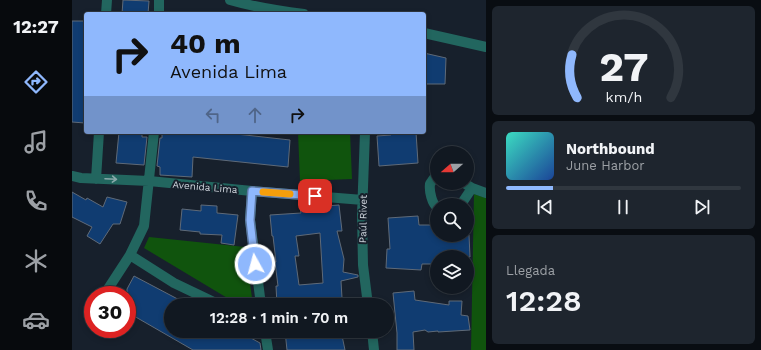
<!DOCTYPE html>
<html lang="es">
<head>
<meta charset="utf-8">
<style>
  :root { --surface:#111821; --page:#1e252e; --text:#f1f3f6; --muted:#9ca0a5; --line:#30373f; --accent:#8fb8fd }
  body { margin:0; font-family:"Work Sans",sans-serif; background:var(--page); color:var(--text); height:100vh; display:flex; flex-direction:column; font-size:15px; white-space:nowrap }
  * { box-sizing:border-box; margin:0 }
  p { font-size:13px; color:var(--muted) }
  .icon { flex:none; width:22px; height:22px; fill:none; stroke:currentColor; stroke-width:2; stroke-linecap:round; stroke-linejoin:round }
  .map { position:relative; flex:1; overflow:hidden }
  .details { display:flex; flex-direction:column; gap:6px; padding:6px; background:#090d12; width:275px }
  .details>* { flex:none }
  .banner { position:absolute; left:12px; top:12px; width:342px; height:122px; border-radius:4px; box-shadow:0 2px 6px #0003,0 0 0 1px var(--line); background:#8fb8fd; color:#111; overflow:hidden }
  .needle { width:26px; rotate:250deg }
  .tools { position:absolute; left:358px; top:146px; display:grid; gap:8px }
  .tools a { display:grid; place-items:center; width:44px; height:44px; border-radius:50%; background:var(--surface); box-shadow:0 2px 6px #0003,0 0 0 1px var(--line); font-size:20px }
  .speed { position:absolute; left:12px; top:286px; display:flex; gap:8px; font-size:20px; font-weight:700; text-align:center }
  .speed>* { display:grid; place-content:center; width:52px; height:52px; border-radius:50%; background:var(--surface); box-shadow:0 2px 6px #0003,0 0 0 1px var(--line); line-height:1 }
  .speed .limit { border:6px solid #d22; background:#fff; color:#111 }
  .pin { position:absolute; display:grid; place-items:center; width:34px; height:34px; color:#fff; margin:-17px; border-radius:8px; box-shadow:0 2px 6px #0006 }
  .me { position:absolute; width:44px; margin:-22px; rotate:353deg; stroke-linejoin:round; filter:drop-shadow(0 0 3px #0008) }
  .turn { display:flex; align-items:center; gap:14px; height:84px; padding:0 20px; font-size:18px }
  .turn .icon { width:52px; height:52px; stroke-width:2.5 }
  .turn b { display:block; font-size:28px; line-height:34px }
  .lanes { display:flex; align-items:center; height:38px; padding:0 20px; background:#0003; justify-content:center; gap:20px; direction:ltr }
  .lanes .off { opacity:.35 }
  .big { font-size:30px; font-weight:600; line-height:1.1 }
  .details .card { flex:1; display:flex; flex-direction:column; justify-content:center; gap:6px; min-width:0; padding:0 14px; border-radius:6px; background:var(--page) }
  .details .dial { align-items:center; gap:0 }
  .dial svg { height:104px; overflow:visible; fill:none; stroke:var(--line); stroke-width:7; stroke-linecap:round; text-anchor:middle }
  .dial text { fill:var(--text); stroke:none }
  .song { display:flex; align-items:center; gap:12px }
  .cover { width:48px; height:48px; border-radius:6px; background:linear-gradient(135deg,hsl(170 70% 55%),hsl(220 70% 35%)) }
  .played { height:4px; border-radius:2px; background:linear-gradient(90deg,var(--accent) 20%,var(--line) 20%) }
  .keys { display:flex; justify-content:space-around; direction:ltr }
  .trip { position:absolute; left:92px; top:298px; width:230px; height:40px; border-radius:20px; background:var(--surface); box-shadow:0 2px 6px #0003,0 0 0 1px var(--line); font-weight:600; line-height:40px; text-align:center }
  main { display:flex; flex:1; min-height:0 }
  .menu { display:flex; flex-direction:column; width:72px; justify-content:space-around; align-items:center; background:#070a0d; color:var(--muted) }
  .menu .icon { width:28px; height:28px }
  .menu .active { color:var(--accent) }
  .menu b { font-size:18px; color:var(--text) }
  .map>svg:first-child { display:block }
  .green { fill:#10540d }
  .building { fill:#103c71; stroke:#5f6a78; fill-rule:evenodd }
  .lines { fill:none; stroke-linecap:round; stroke-linejoin:round }
  .minor { stroke:#22665f; stroke-width:10 }
  .oneway { stroke:#8aa9ab }
  .route-casing { stroke:#5d78a4; stroke-width:10 }
  .route { stroke:#8fb8fd; stroke-width:7 }
  .slow { stroke:#f59e0b; stroke-width:7 }
  .labels { text-anchor:middle; dominant-baseline:central; stroke-width:4; stroke-linejoin:round; paint-order:stroke }
  .street-label { font-size:10px; fill:#d0d6de; stroke:#17202c }
</style>
</head>
<body>
<main>
<nav class="menu">
<b>12:27</b>
<svg class="icon active" aria-label="directions" viewBox="0 0 24 24"><path d="M12 3l9 9-9 9-9-9zM9 14v-3h6M13 9l2 2-2 2"/></svg>
<svg class="icon" aria-label="music" viewBox="0 0 24 24"><path d="M9 18V5l10-2v13"/><circle cx="6" cy="18" r="3"/><circle cx="16" cy="16" r="3"/></svg>
<svg class="icon" aria-label="phone" viewBox="0 0 24 24"><path d="M5 4h4l2 5-3 2q2 4 5 5l2-3 5 2v4C11 20 4 13 5 4z"/></svg>
<svg class="icon" aria-label="climate" viewBox="0 0 24 24"><path d="M12 3v18M4 7l16 10M4 17L20 7"/></svg>
<svg class="icon" aria-label="car" viewBox="0 0 24 24"><path d="M5 17H2v-5l4-1 3-4h7l3 4 3 1v5h-3M9 17h6M6 11h13"/><circle cx="7" cy="17" r="2"/><circle cx="17" cy="17" r="2"/></svg>
</nav>
<div class="map">
<svg width="414" height="350" viewBox="0 0 414 350">
  <rect width="100%" height="100%" fill="#17202c"/>
  <path class="green" d="M 226,132 L 278,132 L 280,179 L 228,181 Z
    M 402,194 L 414,198 L 414,350 L 399,350 Z
    M 77,237 L 173,247 L 181,305 L 167,305 L 72,248 Z"/>
  <path class="building" d="M 51,0 L 77,1 L 76,14 L 50,14 Z
    M 0,21 L 14,21 L 14,40 L 13,40 L 13,82 L 14,82 L 13,123 L 0,122 Z
    M 352,53 L 374,58 L 373,84 L 352,84 Z
    M 47,132 L 70,132 L 70,137 L 75,137 L 72,165 L 44,163 Z
    M 90,132 L 146,132 L 218,140 L 216,167 L 121,157 L 120,177 L 88,175 L 88,167 L 85,166 L 88,138 L 90,138 Z
    M 320,132 L 344,132 L 346,163 L 307,166 L 305,136 L 319,135 Z
    M 0,192 L 14,200 L 15,198 L 31,207 L 35,197 L 55,202 L 48,224 L 41,224 L 28,244 L 15,236 L 20,227 L 0,217 Z
    M 129,205 L 145,206 L 145,213 L 166,215 L 162,245 L 149,243 L 150,235 L 128,234 L 128,232 L 108,230 L 110,209 L 129,211 Z
    M 267,205 L 270,231 L 265,231 L 272,259 L 271,272 L 286,275 L 286,277 L 269,281 L 270,298 L 268,299 L 269,305 L 205,305 L 204,286 L 206,286 L 203,262 L 204,262 L 201,236 L 200,236 L 198,215 L 229,213 L 228,208 ZM 248,233 L 251,283 L 227,285 L 223,256 L 227,256 L 224,236 Z
    M 346,216 L 347,225 L 365,225 L 365,235 L 397,235 L 398,257 L 365,257 L 365,264 L 350,264 L 349,270 L 314,268 L 315,249 L 318,249 L 316,218 Z
    M 62,276 L 117,305 L 99,305 L 99,331 L 166,331 L 188,343 L 189,350 L 121,350 L 55,312 L 55,289 Z
    M 342,291 L 343,300 L 377,305 L 377,301 L 390,301 L 389,315 L 396,316 L 398,330 L 366,332 L 366,331 L 356,332 L 353,330 L 341,332 L 342,350 L 325,350 L 325,333 L 321,293 Z
    M 213,331 L 269,331 L 273,350 L 215,350 Z"/>
  <g class="lines">
    <path class="minor" d="M 87,0 L 87,14
      M 158,0 C 182,7 207,11 232,14
      M 34,14 L 35,0
      M 352,33 L 414,47
      M 293,132 L 290,215 L 291,265 L 296,305
      M 0,176 L 9,178 L 77,181 L 180,191 L 291,200
      M 365,177 L 362,178 C 361,180 359,182 358,184 C 357,191 360,204 365,207
      M 24,179 L 27,132
      M 392,183 L 400,188 L 414,193
      M 180,191 L 178,220 L 189,305
      M 387,205 L 390,203 L 400,188
      M 58,255 L 102,283 L 148,305
      M 32,295 L 58,255 L 72,226 L 82,132
      M 193,331 L 196,350
      M 300,331 L 302,350"/>
  </g>
  <defs><path id="oneway-shaft" d="M-6 0H5M1.5-3L5.5 0L1.5 3" fill="none" stroke-width="1.6" stroke-linecap="round" stroke-linejoin="round"/></defs>
  <use class="oneway" href="#oneway-shaft" transform="translate(39 179) rotate(3)"/>
  <g class="lines">
    <defs>
      <path id="route" d="M 183,264 L 178,220 L 180,191 L 243,196"/>
    </defs>
    <use href="#route" class="route-casing"/>
    <use href="#route" class="route"/>
    <path class="slow" d="M 191,192 L 218,194"/>
  </g>
  <g class="labels">
    <g class="street-label">
      <text transform="translate(133 187) rotate(5)">Avenida Lima</text>
      <text transform="translate(291 219) rotate(-89)">Paúl Rivet</text>
    </g>
  </g>
</svg>
<div class="tools">
<a><svg class="needle" viewBox="-14 -14 28 28"><path d="M0-13l5 13h-10z" fill="#e53935"/><path d="M0 13l5-13h-10z" fill="#9ca0a5"/></svg></a>
<a><svg class="icon" aria-label="search" viewBox="0 0 24 24"><circle cx="10" cy="10" r="6"/><path d="M15 15l6 6"/></svg></a>
<a><svg class="icon" aria-label="layers" viewBox="0 0 24 24"><path d="M12 4l9 5-9 5-9-5zM3 14l9 5 9-5"/></svg></a>
</div>
<div class="speed"><div class="limit">30</div></div>
<div class="pin" style="left:243px;top:196px;background:#d93025"><svg class="icon" aria-label="arrive" viewBox="0 0 24 24"><path d="M6 21V4h12l-3 4 3 4H6"/></svg></div>
<svg class="me" style="left:183px;top:264px" viewBox="-20 -20 40 40"><circle r="17" fill="#8fb8fd" stroke="#fff" stroke-width="3"/><path d="M0-11L8 9 0 5-8 9z" fill="#fff"/></svg>
<div class="trip">12:28 · 1 min · 70 m</div>
<div class="banner">
<div class="turn"><svg class="icon" aria-label="right" viewBox="0 0 24 24"><path d="M7 20v-9h11M14 6l5 5-5 5"/></svg><div><b>40 m</b>Avenida Lima</div></div>
<div class="lanes"><svg class="icon off" aria-label="left" viewBox="0 0 24 24"><path d="M17 20v-9H6M10 6l-5 5 5 5"/></svg><svg class="icon off" aria-label="ahead" viewBox="0 0 24 24"><path d="M12 20V5M6 11l6-6 6 6"/></svg><svg class="icon" aria-label="right" viewBox="0 0 24 24"><path d="M7 20v-9h11M14 6l5 5-5 5"/></svg></div>
</div>
</div>
<section class="details">
<div class="card dial"><svg viewBox="0 0 100 80">
<path d="M14 69A42 42 0 1 1 86 69"/>
<path d="M14 69A42 42 0 0 1 10 36" stroke="#8fb8fd"/>
<text x="50" y="56" font-size="32" font-weight="700">27</text>
<text x="50" y="72" font-size="11">km/h</text>
</svg></div>
<div class="card">
<div class="song"><i class="cover"></i><div><b>Northbound</b><p>June Harbor</p></div></div>
<div class="played"></div>
<div class="keys"><svg class="icon" aria-label="previous" viewBox="0 0 24 24"><path d="M18 5L8 12l10 7zM5 5v14"/></svg><svg class="icon" aria-label="pause" viewBox="0 0 24 24"><path d="M8 5v14M16 5v14"/></svg><svg class="icon" aria-label="next" viewBox="0 0 24 24"><path d="M6 5l10 7-10 7zM19 5v14"/></svg></div>
</div>
<div class="card"><p>Llegada</p><b class="big">12:28</b></div>
</section>
</main>
</body>
</html>
